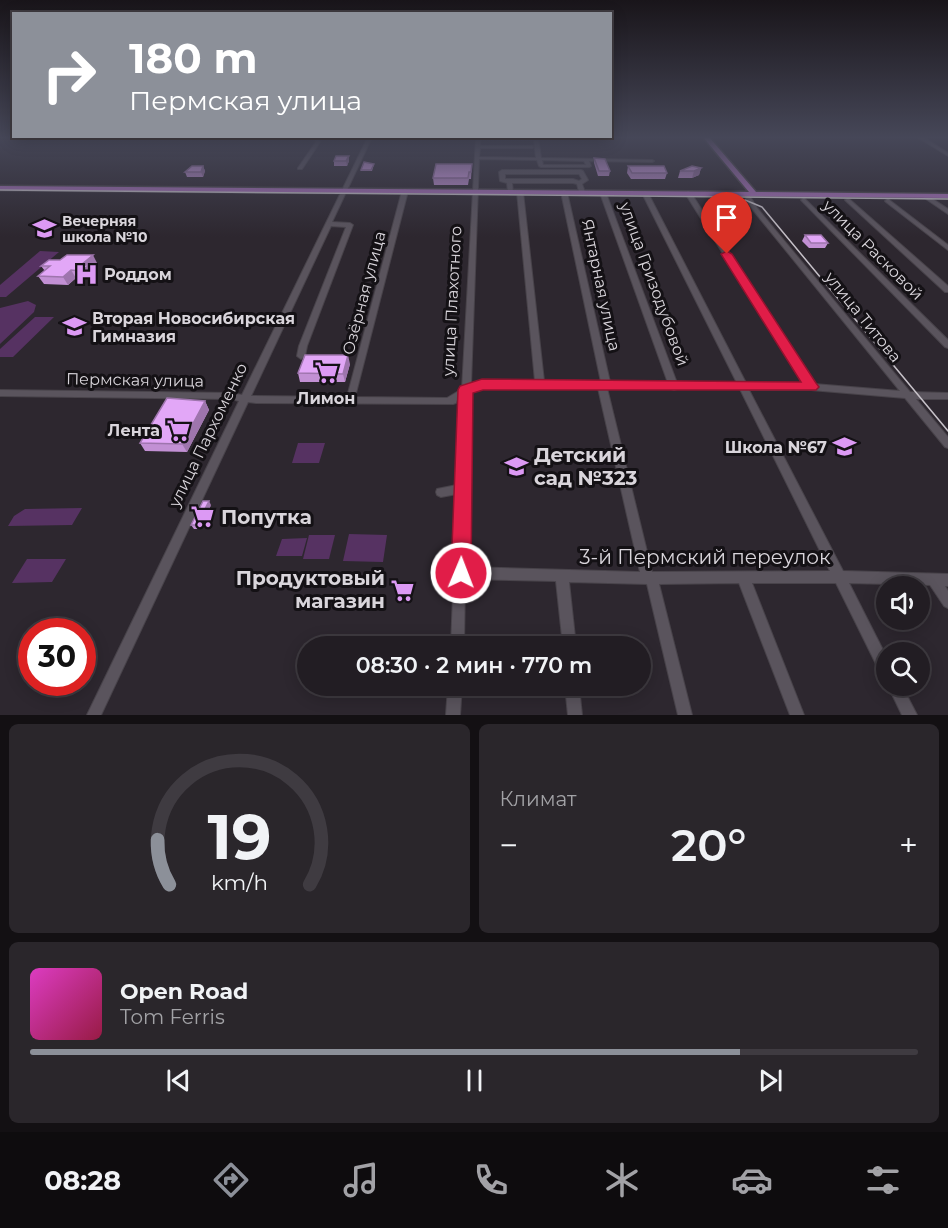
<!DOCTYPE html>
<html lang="ru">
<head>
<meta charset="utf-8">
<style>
  :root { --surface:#221d23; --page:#2a262b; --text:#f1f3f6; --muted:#a2a2a6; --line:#3f3b41; --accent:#8c9099 }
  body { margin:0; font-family:Montserrat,sans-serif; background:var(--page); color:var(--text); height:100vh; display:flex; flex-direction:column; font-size:22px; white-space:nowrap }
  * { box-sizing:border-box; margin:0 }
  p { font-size:20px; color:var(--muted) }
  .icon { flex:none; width:33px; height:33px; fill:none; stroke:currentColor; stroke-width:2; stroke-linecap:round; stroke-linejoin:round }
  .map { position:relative; height:715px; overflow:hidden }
  .sheet { display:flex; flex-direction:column; gap:9px; padding:9px; background:#131013; flex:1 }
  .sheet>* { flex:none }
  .banner { position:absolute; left:12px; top:12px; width:600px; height:126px; border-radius:0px; box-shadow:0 3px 15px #0003,0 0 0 2px var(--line); background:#8c9099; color:#fff; overflow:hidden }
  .buttons { position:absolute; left:876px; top:576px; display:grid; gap:12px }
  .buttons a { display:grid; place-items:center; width:54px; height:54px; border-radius:50%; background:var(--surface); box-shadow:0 3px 15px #0003,0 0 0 2px var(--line); font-size:30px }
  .speed { position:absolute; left:18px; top:618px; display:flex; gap:12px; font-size:30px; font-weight:700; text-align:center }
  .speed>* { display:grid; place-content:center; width:78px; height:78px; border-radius:50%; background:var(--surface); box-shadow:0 3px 15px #0003,0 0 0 2px var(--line); line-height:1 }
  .speed .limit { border:9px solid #d22; background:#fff; color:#111 }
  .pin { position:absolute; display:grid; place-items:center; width:51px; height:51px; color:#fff; margin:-62px -26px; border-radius:50% 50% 50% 0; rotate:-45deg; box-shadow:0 0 6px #0007 }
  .pin .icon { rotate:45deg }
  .me { position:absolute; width:66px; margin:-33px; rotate:1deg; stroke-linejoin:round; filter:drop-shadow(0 0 4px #0008) }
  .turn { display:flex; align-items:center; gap:21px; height:126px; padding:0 18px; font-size:27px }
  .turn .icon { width:78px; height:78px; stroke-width:2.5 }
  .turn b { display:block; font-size:42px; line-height:51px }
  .big { font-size:45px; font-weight:600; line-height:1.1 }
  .sheet .card { flex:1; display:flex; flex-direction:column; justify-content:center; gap:9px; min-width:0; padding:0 21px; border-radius:9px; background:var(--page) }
  .sheet .dial { align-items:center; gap:0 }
  .dial svg { height:156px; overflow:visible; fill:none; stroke:var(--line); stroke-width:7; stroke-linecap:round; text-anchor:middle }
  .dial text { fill:var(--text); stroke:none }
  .song { display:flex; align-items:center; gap:18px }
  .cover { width:72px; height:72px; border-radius:9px; background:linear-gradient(135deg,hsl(310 70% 55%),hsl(340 70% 35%)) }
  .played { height:6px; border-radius:3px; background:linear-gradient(90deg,var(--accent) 80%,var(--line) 80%) }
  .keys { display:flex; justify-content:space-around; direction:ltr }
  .heat { display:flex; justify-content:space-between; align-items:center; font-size:33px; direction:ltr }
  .sheet .tiles { flex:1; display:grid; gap:9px; grid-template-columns:1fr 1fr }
  .card:last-child { grid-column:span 2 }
  .trip { position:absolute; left:297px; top:636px; width:354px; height:60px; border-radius:30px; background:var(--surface); box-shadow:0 3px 15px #0003,0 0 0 2px var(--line); font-weight:600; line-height:60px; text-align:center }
  .tab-bar { display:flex; height:96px; justify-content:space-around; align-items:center; background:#0e0c0e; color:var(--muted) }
  .tab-bar .icon { width:42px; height:42px }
  .tab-bar .current { color:var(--accent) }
  .tab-bar b { font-size:27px; color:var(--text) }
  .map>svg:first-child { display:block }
  .green { fill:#563262 }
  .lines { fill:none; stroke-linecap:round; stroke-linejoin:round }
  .minor-casing { stroke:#48434a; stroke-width:2 }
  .major-casing { stroke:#48434a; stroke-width:3 }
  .minor { fill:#5a545d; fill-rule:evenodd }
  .major { fill:#a46eb6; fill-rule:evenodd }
  .tram { stroke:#c6c1c8; stroke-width:1.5 }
  .wall { fill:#c290d4 }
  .shaded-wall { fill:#9e75ad }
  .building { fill:#e2a7f7; stroke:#9e75ad; stroke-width:1.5 }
  .route { fill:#e11d48; stroke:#92132f; stroke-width:1.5 }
  .labels { text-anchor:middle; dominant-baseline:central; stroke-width:6; stroke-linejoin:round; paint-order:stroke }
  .far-poi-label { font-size:14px; font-weight:bold; fill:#d9d5db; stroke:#141115; text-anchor:start }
  .street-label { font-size:16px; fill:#d9d5db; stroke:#141115 }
  .poi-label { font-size:16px; font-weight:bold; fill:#d9d5db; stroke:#141115; text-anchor:start }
  .near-poi-label { font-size:20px; font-weight:bold; fill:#d9d5db; stroke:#141115; text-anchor:start }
  .near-street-label { font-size:20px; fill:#d9d5db; stroke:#141115 }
</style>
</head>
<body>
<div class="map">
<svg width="948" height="715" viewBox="0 0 948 715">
  <rect width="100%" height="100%" fill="#2d272f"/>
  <path class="green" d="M 40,251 L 59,252 L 6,297 L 0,297 L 0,285 Z
    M 28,301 L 36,305 L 34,312 L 0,344 L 0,308 Z
    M 35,317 L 54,317 L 13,357 L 0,357 L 0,349 Z
    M 298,443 L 325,443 L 319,463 L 292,463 Z
    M 82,508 L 72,525 L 8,526 L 14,516 L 25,509 Z
    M 349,534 L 387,535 L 383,562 L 343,561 Z
    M 309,535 L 335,535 L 329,559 L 303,559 Z
    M 307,538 L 302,556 L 276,556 L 282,539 Z
    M 27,559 L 66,559 L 52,582 L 12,583 Z"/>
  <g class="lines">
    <defs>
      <path id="minor" d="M 312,137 L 317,137 L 320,142 L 302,169 L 298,169 L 298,168 L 316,142 Z
        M 368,137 L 372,137 L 332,222 L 350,223 L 353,225 L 307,346 L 305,356 L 301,359 L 297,356 L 299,346 L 346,227 L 331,226 L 251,396 L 347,397 L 402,191 L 405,189 L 408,191 L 355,397 L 447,398 L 462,389 L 476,137 L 538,137 L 541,158 L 652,160 L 654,161 L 652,162 L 589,161 L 591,166 L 589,167 L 541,167 L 539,166 L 537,160 L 479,159 L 471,385 L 482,381 L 535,381 L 517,192 L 520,190 L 523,192 L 544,381 L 601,382 L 561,192 L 564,190 L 567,192 L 610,382 L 668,383 L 600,193 L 603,191 L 606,193 L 677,383 L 737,383 L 642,193 L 645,191 L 648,193 L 746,383 L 805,384 L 685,193 L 688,191 L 691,193 L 814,384 L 900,391 L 753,210 L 743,194 L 748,193 L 757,208 L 910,392 L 948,393 L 948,399 L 916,399 L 948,437 L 948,448 L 945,447 L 905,398 L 811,390 L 749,390 L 843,571 L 948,574 L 948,586 L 945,586 L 948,591 L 948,608 L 944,606 L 930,585 L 849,583 L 886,656 L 886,676 L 881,674 L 836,583 L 752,583 L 804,715 L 790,715 L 739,583 L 659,584 L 692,715 L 678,715 L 647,584 L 569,582 L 576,646 L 563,646 L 556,581 L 465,579 L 464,646 L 451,646 L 457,494 L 441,497 L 437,495 L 436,492 L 437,489 L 457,485 L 461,397 L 457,400 L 456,403 L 453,404 L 256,403 L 248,402 L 101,715 L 87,715 L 239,401 L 231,399 L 0,396 L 0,390 L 231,393 L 242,395 ZM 480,139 L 534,140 L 536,158 L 479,157 L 480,148 L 532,148 L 534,147 L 532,146 L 480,146 ZM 542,160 L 584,161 L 586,165 L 543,165 ZM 483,387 L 598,388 L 640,572 L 466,567 L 470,392 ZM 607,388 L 671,389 L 674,390 L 677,389 L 740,389 L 830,571 L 652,572 Z
        M 917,137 L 923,137 L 948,153 L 948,156 Z
        M 581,170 L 583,171 L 588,180 L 582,184 L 585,192 L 582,194 L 579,192 L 577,184 L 573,183 L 512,183 L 513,192 L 508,193 L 507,183 L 500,181 L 499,172 L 502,170 ZM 505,174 L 579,174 L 582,179 L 579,181 L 573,179 L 505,179 Z
        M 925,194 L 948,209 L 948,214 L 923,197 L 923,195 Z
        M 804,198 L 948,340 L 948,348 L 945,347 L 802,201 L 801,200 Z
        M 848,198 L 948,286 L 948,292 L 945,292 L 846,201 L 845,200 Z
        M 888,199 L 948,245 L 948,250 L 886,202 L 885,201 Z
        M 448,686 L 462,686 L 460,715 L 446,715 Z
        M 565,686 L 579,686 L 582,715 L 568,715 Z
        M 888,686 L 902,686 L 917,715 L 902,715 Z"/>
      <path id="major" d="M 703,137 L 709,137 L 756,192 L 948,194 L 948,198 L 0,190 L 0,186 L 749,192 Z"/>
    </defs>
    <use href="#minor" class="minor-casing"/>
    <use href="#major" class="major-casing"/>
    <use href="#minor" class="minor"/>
    <use href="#major" class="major"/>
    <path class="tram" d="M 0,190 L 948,199
      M 745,200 L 762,207 L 948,431"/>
  </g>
  <path class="wall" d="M 349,156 L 349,161 L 347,166 L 334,166 L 334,161 Z
    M 594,158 L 610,171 L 609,176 L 598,176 L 594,163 Z
    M 374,164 L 372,171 L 361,171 L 361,170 Z
    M 472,164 L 471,179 L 469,179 L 468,185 L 434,185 L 433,178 Z
    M 203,166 L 205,171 L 203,177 L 187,177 L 185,172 Z
    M 628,166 L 667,173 L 665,179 L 631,179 L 627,173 Z
    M 701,168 L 699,175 L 692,178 L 678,178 L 680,171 Z
    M 805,235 L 828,243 L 825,248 L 809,248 L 802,241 Z
    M 60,260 L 97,263 L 90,269 L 93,273 L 87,279 L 76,278 L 68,285 L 44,284 L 38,276 L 45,271 L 41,266 Z
    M 350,364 L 345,382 L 300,382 L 298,373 Z
    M 205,401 L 209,410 L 187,452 L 145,451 L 140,443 Z
    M 211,505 L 200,529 L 194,529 L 191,525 Z"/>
  <path class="shaded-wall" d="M 349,156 L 349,161 L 347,166 L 346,161 Z
    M 203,166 L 205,171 L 203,177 L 201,172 Z
    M 701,168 L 699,175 L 692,178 L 694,171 Z
    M 93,255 L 97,263 L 90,269 L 93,273 L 87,279 L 82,271 L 81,265 Z
    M 71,270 L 76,278 L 68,285 L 63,277 Z
    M 348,355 L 350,364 L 345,382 L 343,374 Z
    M 205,401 L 209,410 L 187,452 L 182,444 Z
    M 209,501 L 211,505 L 200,529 L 197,525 Z"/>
  <path class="building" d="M 336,156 L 349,156 L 346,161 L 334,161 Z
    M 594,158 L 605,159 L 610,171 L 599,171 Z
    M 364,162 L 374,164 L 371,170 L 361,170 Z
    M 436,164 L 472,164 L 471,172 L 469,172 L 468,178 L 433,178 Z
    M 192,166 L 203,166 L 201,172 L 185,172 Z
    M 628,166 L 664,166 L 667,173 L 632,173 Z
    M 692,166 L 701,168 L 694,171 L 680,171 Z
    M 805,235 L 821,235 L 828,243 L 811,243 Z
    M 67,255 L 93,255 L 81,265 L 89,265 L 82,271 L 71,270 L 63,277 L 38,276 L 50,266 L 41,266 L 49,260 L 60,260 Z
    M 305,355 L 348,355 L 343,374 L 298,373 Z
    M 167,398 L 205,401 L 182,444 L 140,443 Z
    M 203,501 L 209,501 L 197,525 L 191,525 Z"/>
  <linearGradient id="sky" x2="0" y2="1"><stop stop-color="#19151a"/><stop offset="0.58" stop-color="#464758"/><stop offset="1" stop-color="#464758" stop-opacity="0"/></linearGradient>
  <rect width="948" height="237" fill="url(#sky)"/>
  <path class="route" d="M 727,251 L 732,254 L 816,383 L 819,387 L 816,390 L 483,390 L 473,393 L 471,573 L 468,580 L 461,583 L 454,580 L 451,573 L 458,390 L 460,386 L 482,379 L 801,382 L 721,254 Z"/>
  <defs>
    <symbol id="school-bare" viewBox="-9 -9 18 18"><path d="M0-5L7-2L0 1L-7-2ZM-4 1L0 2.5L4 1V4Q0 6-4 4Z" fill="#dc99f4" stroke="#141115" stroke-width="2.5" paint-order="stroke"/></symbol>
    <symbol id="hospital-bare" viewBox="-9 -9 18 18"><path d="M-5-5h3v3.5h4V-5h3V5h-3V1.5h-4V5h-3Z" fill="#dc99f4" stroke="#141115" stroke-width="2.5" paint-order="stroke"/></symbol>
    <symbol id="supermarket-bare" viewBox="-9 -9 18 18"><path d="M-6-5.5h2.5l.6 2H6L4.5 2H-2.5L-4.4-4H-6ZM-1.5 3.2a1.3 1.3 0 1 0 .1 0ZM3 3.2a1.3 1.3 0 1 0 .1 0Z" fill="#dc99f4" stroke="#141115" stroke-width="2.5" paint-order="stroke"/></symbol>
  </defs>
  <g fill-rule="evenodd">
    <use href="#school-bare" x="28" y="212" width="33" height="33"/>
    <use href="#hospital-bare" x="70" y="258" width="33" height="33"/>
    <use href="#school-bare" x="58" y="310" width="33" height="33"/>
    <use href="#supermarket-bare" x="310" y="356" width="33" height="33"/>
    <use href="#supermarket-bare" x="162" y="414" width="33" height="33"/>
    <use href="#school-bare" x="828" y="430" width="33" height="33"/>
    <use href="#school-bare" x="500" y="450" width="33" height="33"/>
    <use href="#supermarket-bare" x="186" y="500" width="33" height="33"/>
    <use href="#supermarket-bare" x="386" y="574" width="33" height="33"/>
  </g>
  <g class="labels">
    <g class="far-poi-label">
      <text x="62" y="221">Вечерняя<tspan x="62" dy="16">школа №10</tspan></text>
    </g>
    <g class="street-label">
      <text transform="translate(873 250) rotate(45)">улица Расковой</text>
      <text transform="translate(654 284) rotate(70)">улица Гризодубовой</text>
      <text transform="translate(601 285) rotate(78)">Янтарная улица</text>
      <text transform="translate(364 293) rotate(-75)">Озёрная улица</text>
      <text transform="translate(452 301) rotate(-87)">улица Плахотного</text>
      <text transform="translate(863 317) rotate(51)">улица Титова</text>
      <text transform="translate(135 380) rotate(1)">Пермская улица</text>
      <text transform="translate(208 435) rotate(-64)">улица Пархоменко</text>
    </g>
    <g class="poi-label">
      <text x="104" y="274">Роддом</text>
      <text x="92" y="318">Вторая Новосибирская<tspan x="92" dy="18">Гимназия</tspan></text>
      <text x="326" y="398" text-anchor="middle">Лимон</text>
      <text x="160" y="430" text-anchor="end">Лента</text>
      <text x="827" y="447" text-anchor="end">Школа №67</text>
    </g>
    <g class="near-poi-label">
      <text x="534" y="455">Детский<tspan x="534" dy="23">сад №323</tspan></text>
      <text x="221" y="517">Попутка</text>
      <text x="385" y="578" text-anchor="end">Продуктовый<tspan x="385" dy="23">магазин</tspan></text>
    </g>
    <g class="near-street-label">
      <text x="705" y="557">3-й Пермский переулок</text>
    </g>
  </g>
</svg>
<div class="buttons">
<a><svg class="icon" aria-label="sound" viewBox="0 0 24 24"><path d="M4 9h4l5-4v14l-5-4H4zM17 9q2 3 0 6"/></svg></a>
<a><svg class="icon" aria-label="search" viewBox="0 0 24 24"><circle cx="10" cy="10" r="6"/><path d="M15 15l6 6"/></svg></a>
</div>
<div class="speed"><div class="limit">30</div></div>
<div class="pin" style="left:727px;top:254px;background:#d93025"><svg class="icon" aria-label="arrive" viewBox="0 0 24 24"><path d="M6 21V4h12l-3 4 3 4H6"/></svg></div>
<svg class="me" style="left:461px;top:573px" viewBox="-20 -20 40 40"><circle r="17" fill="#e11d48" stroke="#fff" stroke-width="3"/><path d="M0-11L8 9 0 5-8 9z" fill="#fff"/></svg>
<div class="trip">08:30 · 2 мин · 770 m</div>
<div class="banner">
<div class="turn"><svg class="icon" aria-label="right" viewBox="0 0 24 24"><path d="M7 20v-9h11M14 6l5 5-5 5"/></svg><div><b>180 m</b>Пермская улица</div></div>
</div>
</div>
<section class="sheet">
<div class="tiles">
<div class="card dial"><svg viewBox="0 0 100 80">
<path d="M14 69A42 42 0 1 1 86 69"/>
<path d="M14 69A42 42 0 0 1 8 46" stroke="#8c9099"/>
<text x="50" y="56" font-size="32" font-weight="700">19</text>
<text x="50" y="72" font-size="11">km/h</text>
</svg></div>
<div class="card"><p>Климат</p>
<div class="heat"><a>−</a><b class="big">20°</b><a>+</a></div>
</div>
<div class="card">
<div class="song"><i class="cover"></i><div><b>Open Road</b><p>Tom Ferris</p></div></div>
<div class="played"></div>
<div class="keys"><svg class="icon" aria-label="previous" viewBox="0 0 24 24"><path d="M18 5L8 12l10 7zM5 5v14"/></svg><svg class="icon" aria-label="pause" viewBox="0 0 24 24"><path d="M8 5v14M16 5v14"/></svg><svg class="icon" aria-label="next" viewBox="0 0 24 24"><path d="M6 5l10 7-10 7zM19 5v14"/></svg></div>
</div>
</div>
</section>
<nav class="tab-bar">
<b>08:28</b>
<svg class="icon current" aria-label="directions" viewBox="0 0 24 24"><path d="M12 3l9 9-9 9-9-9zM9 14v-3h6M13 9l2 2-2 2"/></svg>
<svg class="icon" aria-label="music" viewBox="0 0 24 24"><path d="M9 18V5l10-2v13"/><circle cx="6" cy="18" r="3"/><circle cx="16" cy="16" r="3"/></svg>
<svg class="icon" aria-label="phone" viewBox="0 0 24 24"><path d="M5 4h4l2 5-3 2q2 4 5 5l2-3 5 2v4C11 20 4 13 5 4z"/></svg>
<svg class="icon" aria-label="climate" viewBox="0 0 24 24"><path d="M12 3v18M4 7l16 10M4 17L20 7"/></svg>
<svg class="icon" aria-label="car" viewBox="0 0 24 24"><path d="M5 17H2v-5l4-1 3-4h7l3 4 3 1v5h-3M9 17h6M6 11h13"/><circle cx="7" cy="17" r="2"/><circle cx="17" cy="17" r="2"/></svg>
<svg class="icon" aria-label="filters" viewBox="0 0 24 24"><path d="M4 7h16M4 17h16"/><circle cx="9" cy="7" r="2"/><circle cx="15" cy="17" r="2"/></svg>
</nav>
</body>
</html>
